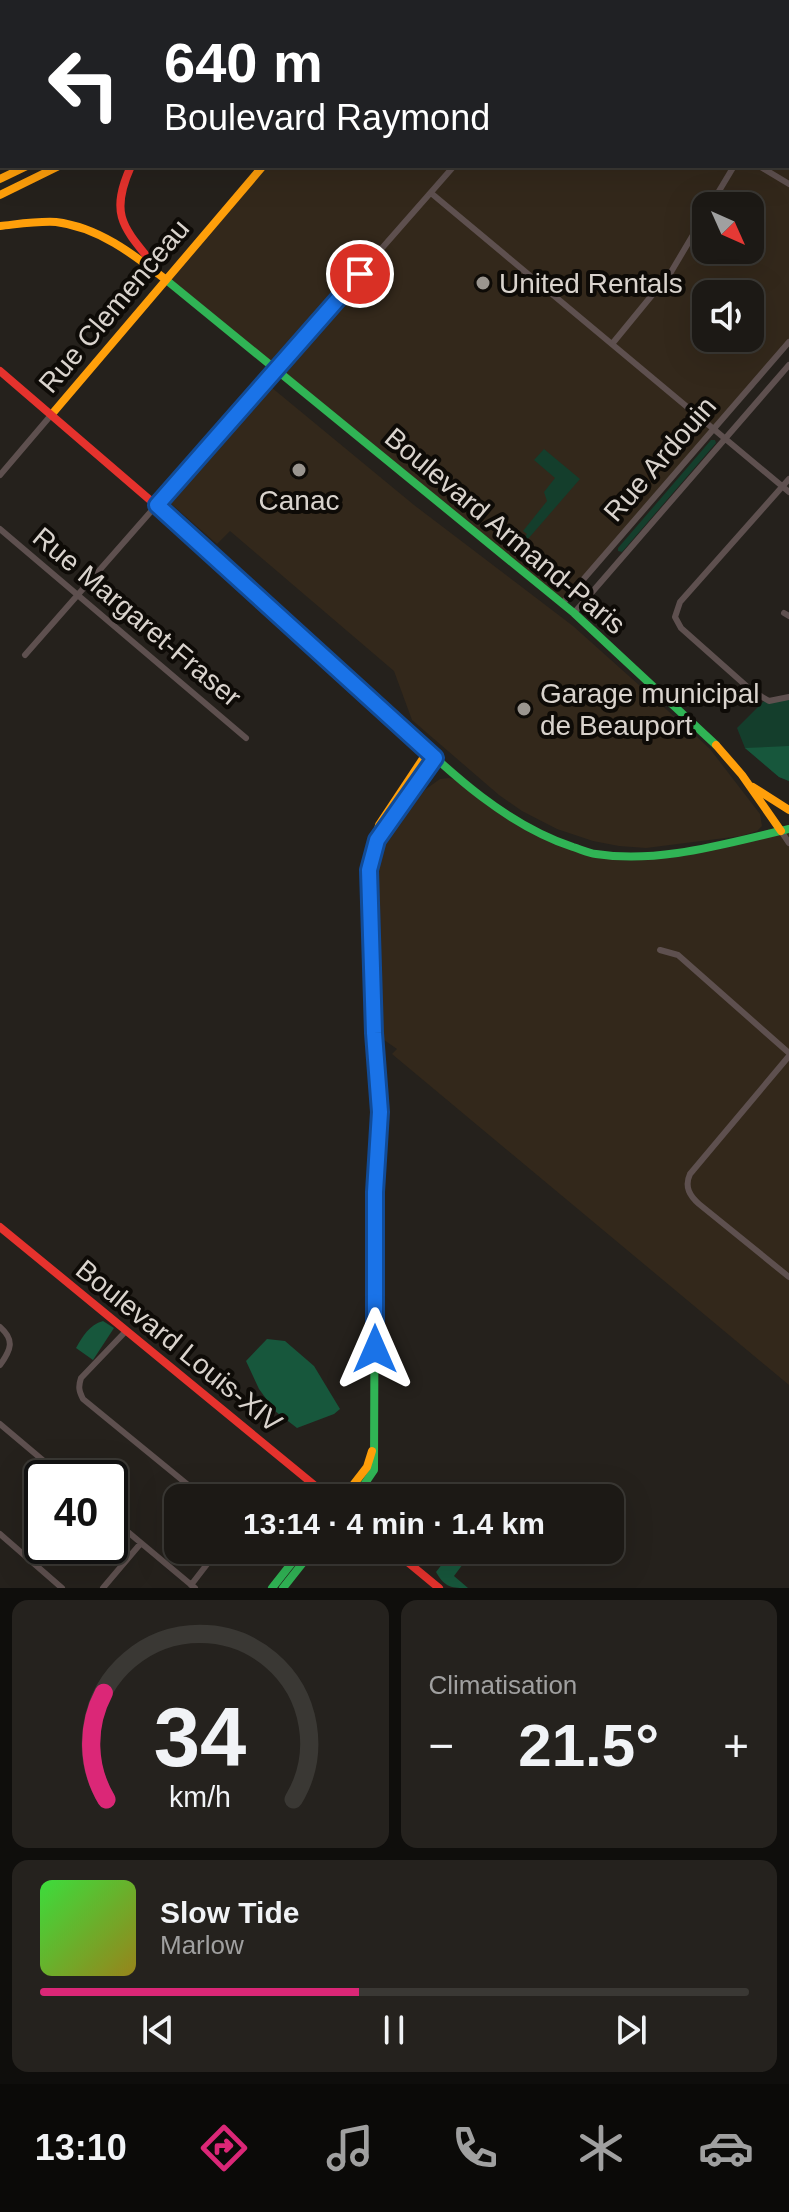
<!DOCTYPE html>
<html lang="fr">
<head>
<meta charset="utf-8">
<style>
  :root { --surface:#1c1915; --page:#25221e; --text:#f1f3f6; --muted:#a0a0a0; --line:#3a3834; --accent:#db2777 }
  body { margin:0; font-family:Helvetica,sans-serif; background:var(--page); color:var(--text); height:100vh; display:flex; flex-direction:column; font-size:30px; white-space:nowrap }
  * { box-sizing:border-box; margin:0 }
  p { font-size:26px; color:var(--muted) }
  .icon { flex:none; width:44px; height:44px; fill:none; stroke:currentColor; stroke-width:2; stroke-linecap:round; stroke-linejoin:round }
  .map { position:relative; height:1588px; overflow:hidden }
  .sheet { display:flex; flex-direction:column; gap:12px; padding:12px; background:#0f0e0c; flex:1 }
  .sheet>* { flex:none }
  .banner { position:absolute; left:0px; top:0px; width:790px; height:168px; box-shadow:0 8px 32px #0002,0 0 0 2px var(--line); background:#202124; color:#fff; overflow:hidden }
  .needle { width:52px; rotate:135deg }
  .fabs { position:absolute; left:692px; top:192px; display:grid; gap:16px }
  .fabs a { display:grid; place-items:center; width:72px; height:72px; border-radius:16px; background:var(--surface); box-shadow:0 8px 32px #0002,0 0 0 2px var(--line); font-size:40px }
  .speed { position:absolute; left:24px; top:1460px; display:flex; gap:16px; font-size:40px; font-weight:700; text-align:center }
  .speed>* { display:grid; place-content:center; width:104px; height:104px; border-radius:50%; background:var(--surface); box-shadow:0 8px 32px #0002,0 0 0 2px var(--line); line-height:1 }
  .speed .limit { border:4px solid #111; border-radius:12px; background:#fff; color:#111 }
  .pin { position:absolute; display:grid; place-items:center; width:68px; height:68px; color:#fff; margin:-34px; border:4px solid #fff; border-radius:50%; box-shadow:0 2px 8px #0007 }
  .me { position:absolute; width:88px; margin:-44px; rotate:0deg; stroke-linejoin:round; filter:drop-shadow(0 0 6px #0008) }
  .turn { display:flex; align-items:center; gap:28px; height:168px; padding:0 32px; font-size:36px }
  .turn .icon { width:104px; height:104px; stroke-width:2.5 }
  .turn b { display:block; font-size:56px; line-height:68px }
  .big { font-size:60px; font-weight:800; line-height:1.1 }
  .sheet .widget { flex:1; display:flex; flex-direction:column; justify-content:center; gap:12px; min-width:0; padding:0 28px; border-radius:16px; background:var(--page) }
  .sheet .dial { align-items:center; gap:0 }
  .dial svg { height:208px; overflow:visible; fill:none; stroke:var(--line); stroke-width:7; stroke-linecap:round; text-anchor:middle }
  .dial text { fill:var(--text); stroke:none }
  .song { display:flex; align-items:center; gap:24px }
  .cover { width:96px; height:96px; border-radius:12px; background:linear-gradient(135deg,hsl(120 70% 55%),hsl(50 70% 35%)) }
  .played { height:8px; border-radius:4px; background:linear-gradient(90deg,var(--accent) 45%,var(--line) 45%) }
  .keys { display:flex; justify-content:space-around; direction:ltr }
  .heat { display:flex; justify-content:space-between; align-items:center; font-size:44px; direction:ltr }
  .sheet .tiles { flex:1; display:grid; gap:12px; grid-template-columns:1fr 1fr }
  .widget:last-child { grid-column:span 2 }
  .trip { position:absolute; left:164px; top:1484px; width:460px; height:80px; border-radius:16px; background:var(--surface); box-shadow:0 8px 32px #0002,0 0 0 2px var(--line); font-weight:800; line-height:80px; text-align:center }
  .tabs { display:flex; height:128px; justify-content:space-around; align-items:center; background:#0b0a08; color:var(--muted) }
  .tabs .icon { width:56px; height:56px }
  .tabs .on { color:var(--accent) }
  .tabs b { font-size:36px; color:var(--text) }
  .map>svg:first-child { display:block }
  .built { fill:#33281b; fill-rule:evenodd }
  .green { fill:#143e2c }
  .forest { fill:#17573c }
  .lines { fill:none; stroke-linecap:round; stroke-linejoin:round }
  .street { stroke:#5e504f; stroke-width:6 }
  .fast { stroke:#30b455; stroke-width:8 }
  .slow { stroke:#ff9f0a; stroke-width:8 }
  .jam { stroke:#e5322d; stroke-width:8 }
  .route-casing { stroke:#114b97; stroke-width:20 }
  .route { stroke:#1a73e8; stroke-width:14 }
  .poi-dot { fill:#9a958f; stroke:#0e0b07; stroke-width:3 }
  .labels { text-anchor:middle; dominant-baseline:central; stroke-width:8; stroke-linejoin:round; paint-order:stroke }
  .poi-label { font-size:28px; fill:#d9d3cd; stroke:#0e0b07; text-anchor:start }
  .street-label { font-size:28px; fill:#d9d3cd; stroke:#0e0b07 }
</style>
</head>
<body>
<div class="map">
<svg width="789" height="1588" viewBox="0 0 789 1588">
  <rect width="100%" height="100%" fill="#25211c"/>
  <path class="built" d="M 385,0 L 789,0 L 789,342 L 562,604 L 165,279 L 263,166 L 788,166 L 788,2 L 384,2 ZM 706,206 L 750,206 L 750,250 L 706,250 ZM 706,294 L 750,294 L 750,338 L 706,338 Z
    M 271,387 L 414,505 L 573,626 L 696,736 L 710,749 L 760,814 L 762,826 L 757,831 L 741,836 L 646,848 L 619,846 L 593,841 L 557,829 L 522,811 L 499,795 L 412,720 L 394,671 L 230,531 L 217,544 L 169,502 Z
    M 449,778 L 462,781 L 547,838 L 595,854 L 646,856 L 789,829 L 789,1385 L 392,1054 L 397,1049 L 374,1033 L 369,870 L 377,840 L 426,789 L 440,779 Z"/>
  <path class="green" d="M 711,440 L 715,440 L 716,443 L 622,552 L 618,551 L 618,548 Z
    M 544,449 L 580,479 L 515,554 L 509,550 L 517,540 L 521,542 L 527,534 L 523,531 L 547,501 L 544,492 L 555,478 L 534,460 Z
    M 789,697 L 789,781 L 779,777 L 745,748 L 737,728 L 765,700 Z"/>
  <path class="forest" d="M 789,746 L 789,781 L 779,777 L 745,748 Z
    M 103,1321 L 114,1328 L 93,1360 L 76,1348 C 83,1336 89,1325 103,1321 Z
    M 267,1339 L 285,1341 L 314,1366 L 340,1409 L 334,1414 L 297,1428 L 275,1411 L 259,1389 L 246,1361 Z
    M 453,1550 L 466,1550 L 469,1556 L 454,1576 L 468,1588 C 452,1588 445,1588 436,1572 Z"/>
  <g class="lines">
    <path class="street" d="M 141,2 L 145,0
      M 555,2 L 556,0
      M 0,6 L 2,4
      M 759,166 L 789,184
      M 431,193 L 789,492
      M 710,206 L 734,166
      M 612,344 L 671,272 L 706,213
      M 0,475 L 52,414
      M 789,479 L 680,602 L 675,617 L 681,628 L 752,691 L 769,701 L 789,697
      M 0,529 L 246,738
      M 562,604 L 789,342
      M 574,613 L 789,365
      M 784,613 L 789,616
      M 25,655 L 454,166
      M 781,831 L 789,843
      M 660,950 L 678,955 L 789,1053
      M 789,1056 L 690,1174 C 684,1187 690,1196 699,1204 L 789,1277
      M 0,1327 C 15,1340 11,1350 0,1365
      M 126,1331 L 81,1378 C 78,1387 79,1391 83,1399 L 204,1498
      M 0,1424 L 64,1478
      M 110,1517 L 195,1588
      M 0,1534 L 62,1588
      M 191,1585 L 218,1550
      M 103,1588 L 141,1543"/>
    <path class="fast" d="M 165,279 L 574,613 L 716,745
      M 377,704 C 436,758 495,821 573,847 C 580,849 588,853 596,854 C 660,864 727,843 789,829
      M 378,839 L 435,758
      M 355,1498 L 374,1470 L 375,1192 L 380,1112 L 375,1050
      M 272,1588 L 302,1550
      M 283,1588 L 313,1550"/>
    <path class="slow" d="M 306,2 L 308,0
      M 384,2 L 385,0
      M 0,179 L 27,166
      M 0,195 L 59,166
      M 0,226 C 19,224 37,221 56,222 C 98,227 133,254 165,279
      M 52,414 L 263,166
      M 716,745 L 742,775 L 781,831
      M 753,787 L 789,810
      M 375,1050 L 369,870 L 379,825 L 428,751
      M 343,1498 L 367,1467 L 372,1451"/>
    <path class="jam" d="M 275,2 L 277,0
      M 0,96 L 2,97
      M 131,166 C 109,215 123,227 154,265
      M 0,371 L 200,543 L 377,704
      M 0,1227 L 330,1498
      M 393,1550 L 439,1588"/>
  </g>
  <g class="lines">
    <defs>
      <path id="route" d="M 360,274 L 157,505 L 435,758 L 377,840 L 369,870 L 374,1033 L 380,1112 L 375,1192 L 375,1349"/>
    </defs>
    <use href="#route" class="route-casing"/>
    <use href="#route" class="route"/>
  </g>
  <g class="poi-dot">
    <circle cx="483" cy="283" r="8"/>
    <circle cx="299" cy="470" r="8"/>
    <circle cx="524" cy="709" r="8"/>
  </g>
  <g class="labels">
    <g class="poi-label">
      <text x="499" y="283">United Rentals</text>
      <text x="299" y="500" text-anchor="middle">Canac</text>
      <text x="540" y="693">Garage municipal<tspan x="540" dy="32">de Beauport</tspan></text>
    </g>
    <g class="street-label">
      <text transform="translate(114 306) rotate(-50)">Rue Clemenceau</text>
      <text transform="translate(660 459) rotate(-49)">Rue Ardouin</text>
      <text transform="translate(505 531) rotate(40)">Boulevard Armand-Paris</text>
      <text transform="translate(137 617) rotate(40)">Rue Margaret-Fraser</text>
      <text transform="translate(179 1346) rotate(39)">Boulevard Louis-XIV</text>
    </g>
  </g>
</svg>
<div class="fabs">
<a><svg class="needle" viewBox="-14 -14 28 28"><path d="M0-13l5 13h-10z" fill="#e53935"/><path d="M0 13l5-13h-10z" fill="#a0a0a0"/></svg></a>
<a><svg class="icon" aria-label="sound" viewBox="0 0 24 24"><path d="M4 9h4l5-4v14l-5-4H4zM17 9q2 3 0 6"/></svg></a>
</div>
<div class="speed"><div class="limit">40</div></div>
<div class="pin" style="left:360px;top:274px;background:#d93025"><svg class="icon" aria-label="arrive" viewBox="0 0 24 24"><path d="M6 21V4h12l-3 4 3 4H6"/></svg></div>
<svg class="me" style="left:375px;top:1349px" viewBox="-20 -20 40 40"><path d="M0-17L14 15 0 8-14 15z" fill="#1a73e8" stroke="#fff" stroke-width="4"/></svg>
<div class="trip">13:14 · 4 min · 1.4 km</div>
<div class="banner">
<div class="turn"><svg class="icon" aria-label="left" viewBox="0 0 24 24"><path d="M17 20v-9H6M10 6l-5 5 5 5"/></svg><div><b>640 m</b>Boulevard Raymond</div></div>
</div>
</div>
<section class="sheet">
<div class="tiles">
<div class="widget dial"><svg viewBox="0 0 100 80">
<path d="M14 69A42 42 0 1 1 86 69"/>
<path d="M14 69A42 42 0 0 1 13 28" stroke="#db2777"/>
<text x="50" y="56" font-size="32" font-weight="700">34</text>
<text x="50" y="72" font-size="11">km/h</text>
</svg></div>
<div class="widget"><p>Climatisation</p>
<div class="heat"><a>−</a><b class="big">21.5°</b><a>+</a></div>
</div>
<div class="widget">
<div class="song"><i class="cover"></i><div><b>Slow Tide</b><p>Marlow</p></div></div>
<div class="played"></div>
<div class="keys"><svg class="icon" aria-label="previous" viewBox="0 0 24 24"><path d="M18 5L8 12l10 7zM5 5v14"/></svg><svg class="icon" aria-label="pause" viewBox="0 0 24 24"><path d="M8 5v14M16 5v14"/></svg><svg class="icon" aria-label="next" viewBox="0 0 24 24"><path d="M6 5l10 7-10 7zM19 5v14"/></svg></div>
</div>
</div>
</section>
<nav class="tabs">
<b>13:10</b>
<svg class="icon on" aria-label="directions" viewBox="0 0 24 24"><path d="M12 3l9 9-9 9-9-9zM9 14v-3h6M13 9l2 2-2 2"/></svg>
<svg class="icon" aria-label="music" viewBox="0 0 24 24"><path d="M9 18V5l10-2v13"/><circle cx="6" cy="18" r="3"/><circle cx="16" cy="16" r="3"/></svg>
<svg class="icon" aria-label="phone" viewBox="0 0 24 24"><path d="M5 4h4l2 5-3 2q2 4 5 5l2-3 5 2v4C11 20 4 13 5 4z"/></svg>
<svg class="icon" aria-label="climate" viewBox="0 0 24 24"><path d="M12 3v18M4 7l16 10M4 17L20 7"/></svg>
<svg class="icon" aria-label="car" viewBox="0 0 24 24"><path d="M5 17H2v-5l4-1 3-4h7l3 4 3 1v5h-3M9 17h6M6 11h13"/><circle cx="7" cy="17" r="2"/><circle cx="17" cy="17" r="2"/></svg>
</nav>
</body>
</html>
